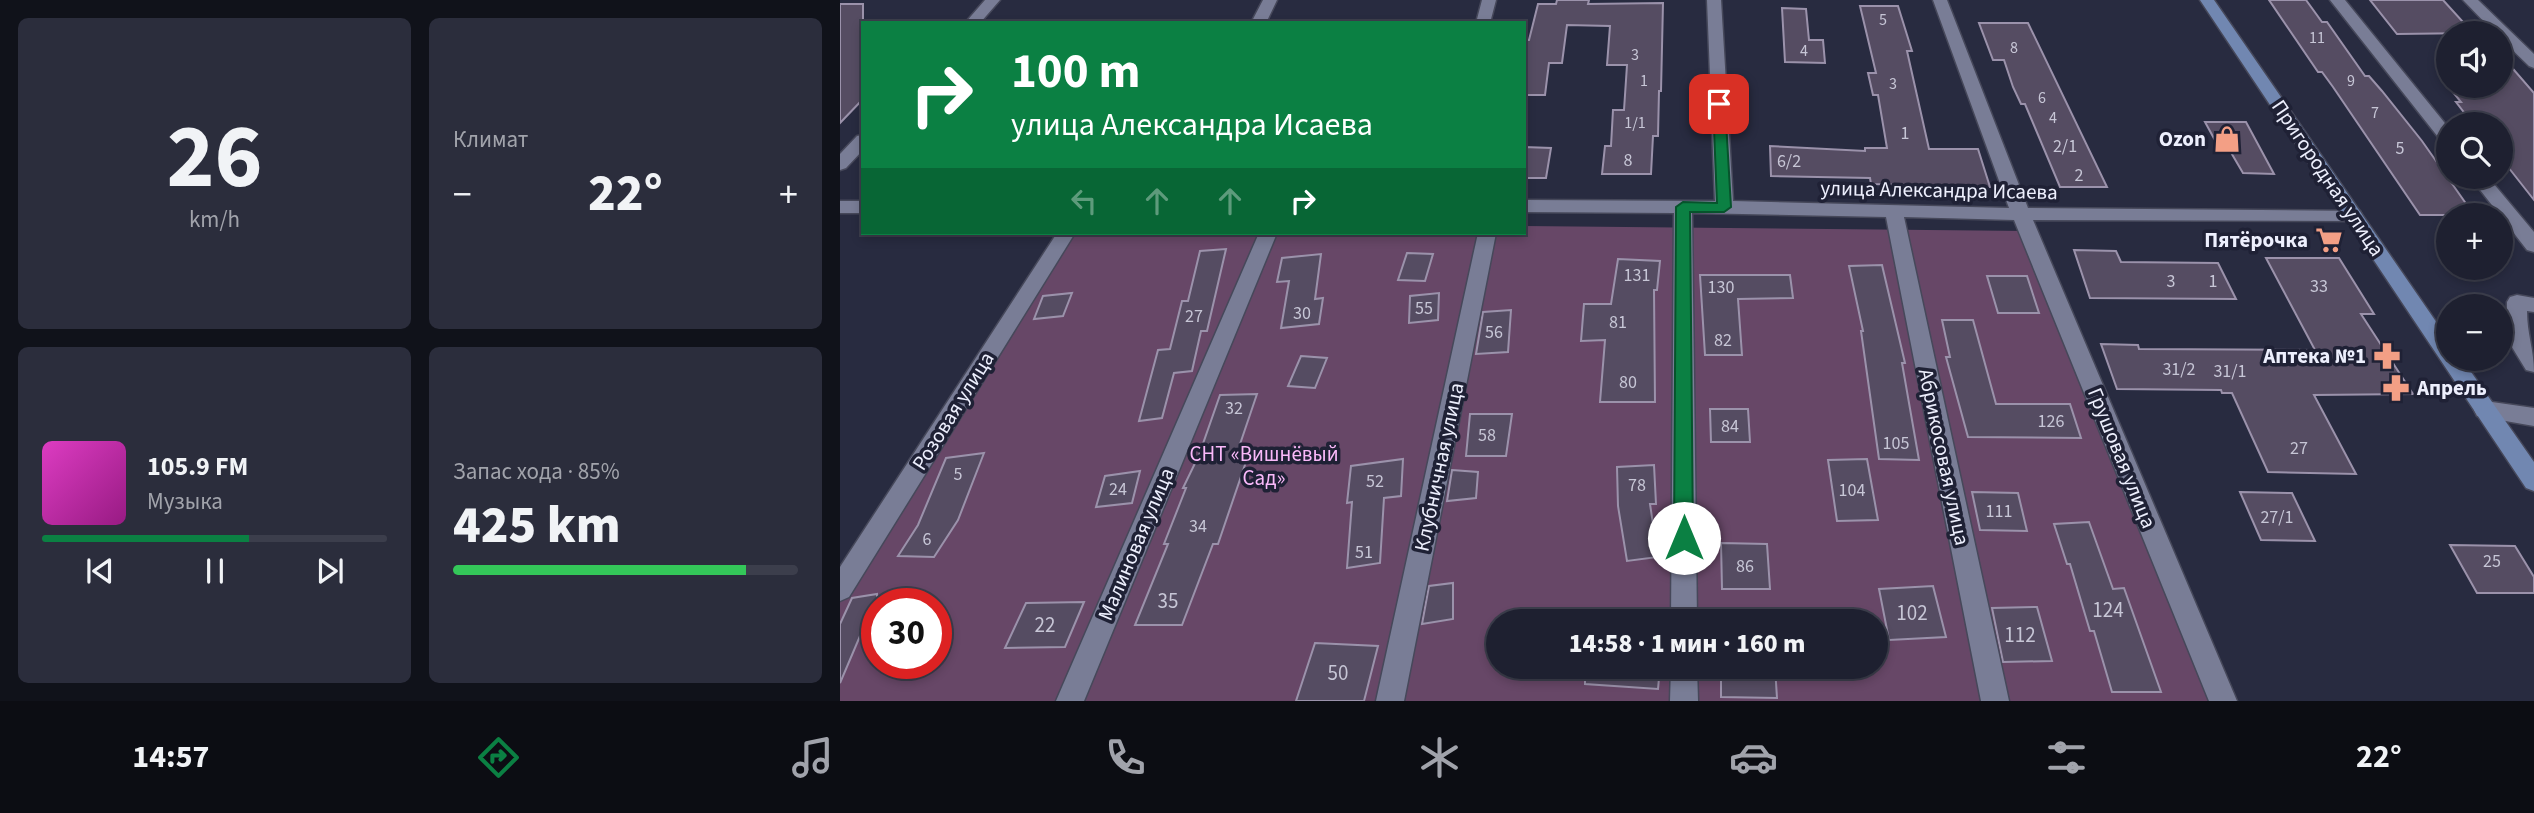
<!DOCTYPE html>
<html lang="ru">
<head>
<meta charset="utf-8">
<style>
  :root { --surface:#1e2030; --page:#2b2d3c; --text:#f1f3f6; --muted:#a1a3ab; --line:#3c3e4c; --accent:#0b8043 }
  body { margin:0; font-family:"Source Sans 3",sans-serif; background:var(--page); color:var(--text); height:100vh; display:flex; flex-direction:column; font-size:26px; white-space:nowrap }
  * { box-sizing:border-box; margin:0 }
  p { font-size:23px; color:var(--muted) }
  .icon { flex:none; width:38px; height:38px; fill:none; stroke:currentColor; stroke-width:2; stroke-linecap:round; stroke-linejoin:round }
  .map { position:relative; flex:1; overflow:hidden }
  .panel { display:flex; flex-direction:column; gap:18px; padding:18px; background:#10121a; width:840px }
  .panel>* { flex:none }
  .top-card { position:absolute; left:21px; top:21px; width:665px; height:214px; border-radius:0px; box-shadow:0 4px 10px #0003,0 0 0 2px var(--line); background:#0b8043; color:#fff; overflow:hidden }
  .buttons { position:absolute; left:1596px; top:21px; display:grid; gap:14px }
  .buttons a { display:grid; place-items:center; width:77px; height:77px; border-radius:50%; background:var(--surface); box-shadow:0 4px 10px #0003,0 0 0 2px var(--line); font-size:35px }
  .speed { position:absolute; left:21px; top:588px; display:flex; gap:14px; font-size:35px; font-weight:700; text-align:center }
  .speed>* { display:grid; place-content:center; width:91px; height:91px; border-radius:50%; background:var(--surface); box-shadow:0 4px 10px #0003,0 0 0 2px var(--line); line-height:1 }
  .speed .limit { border:10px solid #d22; background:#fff; color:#111 }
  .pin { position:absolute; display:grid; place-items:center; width:60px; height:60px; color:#fff; margin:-30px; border-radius:14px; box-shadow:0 4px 10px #0006 }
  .me { position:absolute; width:77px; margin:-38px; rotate:0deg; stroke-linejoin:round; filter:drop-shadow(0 0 5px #0008) }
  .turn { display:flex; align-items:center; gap:24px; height:147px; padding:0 35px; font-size:32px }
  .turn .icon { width:91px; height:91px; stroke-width:2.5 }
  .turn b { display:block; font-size:49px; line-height:60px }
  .lanes { display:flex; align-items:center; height:66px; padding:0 35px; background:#0003; justify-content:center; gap:35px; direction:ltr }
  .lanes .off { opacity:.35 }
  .big { font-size:52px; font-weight:800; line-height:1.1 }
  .panel .tile { flex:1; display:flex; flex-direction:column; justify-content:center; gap:10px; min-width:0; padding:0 24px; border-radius:10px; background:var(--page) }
  .panel .dial { align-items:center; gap:0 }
  .dial b { font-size:91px; line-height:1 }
  .song { display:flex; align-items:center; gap:21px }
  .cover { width:84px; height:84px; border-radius:10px; background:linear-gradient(135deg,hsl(310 70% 55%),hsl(310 70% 35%)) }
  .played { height:7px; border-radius:4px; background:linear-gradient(90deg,var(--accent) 60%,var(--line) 60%) }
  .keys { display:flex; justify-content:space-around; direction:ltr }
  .heat { display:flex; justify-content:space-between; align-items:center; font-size:38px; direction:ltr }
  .charge { height:10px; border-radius:5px; background:linear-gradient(90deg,#34c759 85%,var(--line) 0) }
  .panel .tiles { flex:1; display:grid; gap:18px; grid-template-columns:repeat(2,1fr) }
  .trip { position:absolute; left:646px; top:609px; width:402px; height:70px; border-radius:35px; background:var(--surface); box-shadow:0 4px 10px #0003,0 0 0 2px var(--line); font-weight:800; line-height:70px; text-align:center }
  .tabs { display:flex; height:112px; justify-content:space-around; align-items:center; background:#0c0d13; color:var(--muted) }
  .tabs .icon { width:49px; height:49px }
  .tabs .on { color:var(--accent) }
  .tabs b { font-size:32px; color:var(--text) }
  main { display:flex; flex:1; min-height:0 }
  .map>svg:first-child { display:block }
  .green { fill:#674767; fill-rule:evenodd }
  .building { fill:#554c62; stroke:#9b92ab; stroke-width:2 }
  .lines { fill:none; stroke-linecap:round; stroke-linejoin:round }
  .street-casing { stroke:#46485a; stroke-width:3 }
  .secondary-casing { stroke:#46485a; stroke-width:3 }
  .street { fill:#797d96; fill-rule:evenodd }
  .secondary { fill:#7187b1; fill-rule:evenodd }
  .route { fill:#0b8043; stroke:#07532c; stroke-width:2 }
  .labels { text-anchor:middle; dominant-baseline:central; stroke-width:7; stroke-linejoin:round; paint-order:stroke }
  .far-number-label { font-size:16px; fill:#c7c6d6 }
  .number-label { font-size:18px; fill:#c7c6d6 }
  .poi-label { font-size:21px; font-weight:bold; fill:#edeffd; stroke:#1f2135; text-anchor:end }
  .street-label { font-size:21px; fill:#edeffd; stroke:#1f2135 }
  .park-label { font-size:21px; fill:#fab9fa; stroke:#1f2135 }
  .near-number-label { font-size:21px; fill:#c7c6d6 }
</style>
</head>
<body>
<main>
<section class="panel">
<div class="tiles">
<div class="tile dial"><b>26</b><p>km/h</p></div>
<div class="tile"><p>Климат</p>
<div class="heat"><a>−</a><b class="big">22°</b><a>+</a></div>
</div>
<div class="tile">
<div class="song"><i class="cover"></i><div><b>105.9 FM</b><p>Музыка</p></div></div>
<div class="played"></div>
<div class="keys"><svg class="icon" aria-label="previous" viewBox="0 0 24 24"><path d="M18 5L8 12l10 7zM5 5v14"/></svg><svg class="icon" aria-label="pause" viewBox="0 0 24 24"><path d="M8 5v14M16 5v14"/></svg><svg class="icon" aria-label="next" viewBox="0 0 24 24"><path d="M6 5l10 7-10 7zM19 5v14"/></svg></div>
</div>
<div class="tile"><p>Запас хода · 85%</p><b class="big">425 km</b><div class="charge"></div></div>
</div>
</section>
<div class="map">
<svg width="1694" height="701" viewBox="0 0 1694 701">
  <rect width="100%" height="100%" fill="#282b40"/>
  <path class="green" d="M 684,226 L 1188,231 L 1383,701 L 0,701 L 0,589 L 226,233 L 684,233 ZM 37,604 L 96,604 L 96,663 L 37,663 ZM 658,621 L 1036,621 L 1036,667 L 658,667 Z"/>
  <path class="building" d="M 717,0 L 749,0 L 748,4 L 823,3 L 821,91 L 819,91 L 818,136 L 813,136 L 811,174 L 762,174 L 765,146 L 771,146 L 773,110 L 784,110 L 787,65 L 767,65 L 770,26 L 727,25 L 722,63 L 709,63 L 705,95 L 684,95 L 684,40 L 689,40 L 698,4 L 716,4 Z
    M 1429,0 L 1466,0 L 1482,22 L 1487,22 L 1525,76 L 1529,76 L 1542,91 L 1582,141 L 1634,215 L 1580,215 L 1493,87 L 1482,72 L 1478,72 Z
    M 1530,0 L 1603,0 L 1633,33 L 1557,34 Z
    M 0,4 L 23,4 L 23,99 L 0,123 Z
    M 1020,6 L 1058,6 L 1072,51 L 1067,51 L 1089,149 L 1138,149 L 1150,187 L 1031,184 L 1030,178 L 931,176 L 930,146 L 1025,151 L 1025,148 L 1047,148 L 1038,95 L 1033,95 L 1028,73 L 1036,73 Z
    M 942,8 L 966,9 L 969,40 L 983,40 L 985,63 L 945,62 Z
    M 1139,23 L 1188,23 L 1267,187 L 1220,187 L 1185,104 L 1181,104 L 1173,87 L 1164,60 L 1153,60 Z
    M 1661,55 L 1694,93 L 1694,200 L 1661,158 L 1661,124 L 1633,124 L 1616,102 L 1621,102 L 1608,86 L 1661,86 Z
    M 1365,122 L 1406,122 L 1434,174 L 1403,173 L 1386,144 L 1377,144 Z
    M 684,147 L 711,148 L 706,178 L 684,178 Z
    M 386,249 L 367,331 L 361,331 L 352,371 L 334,373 L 322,418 L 299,421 L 318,350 L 330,349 L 342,301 L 348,301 L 360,251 Z
    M 1234,250 L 1276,251 L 1281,262 L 1378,263 L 1396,299 L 1250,298 Z
    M 567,253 L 593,254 L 585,281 L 558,280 Z
    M 481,254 L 475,299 L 483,298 L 479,324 L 441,328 L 449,281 L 437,282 L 442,258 Z
    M 1426,258 L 1499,258 L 1534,314 L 1521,314 L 1573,394 L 1474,395 L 1516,474 L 1428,472 L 1392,393 L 1382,393 L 1381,390 L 1277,389 L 1261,344 L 1298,345 L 1299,349 L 1475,350 Z
    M 778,259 L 820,261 L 817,290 L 814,290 L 815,402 L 760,402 L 765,340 L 741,341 L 744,304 L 771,304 Z
    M 1042,265 L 1065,363 L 1062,363 L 1079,460 L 1039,459 L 1021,331 L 1023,331 L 1009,266 Z
    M 860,275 L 950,275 L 953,298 L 898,299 L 902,355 L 865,355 Z
    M 1147,276 L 1187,276 L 1199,313 L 1158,313 Z
    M 232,293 L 223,316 L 194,319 L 203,296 Z
    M 599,293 L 598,320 L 569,323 L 570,296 Z
    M 671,310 L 668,352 L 636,354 L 643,312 Z
    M 1102,320 L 1133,320 L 1156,404 L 1230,404 L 1241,438 L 1128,437 L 1106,357 L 1110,357 Z
    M 461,356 L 487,358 L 475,388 L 448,386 Z
    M 417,394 L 396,456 L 408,456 L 378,544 L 373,544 L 342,625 L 295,625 L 328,544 L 324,544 L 346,488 L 343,488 L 359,455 L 380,395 Z
    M 870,409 L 908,409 L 910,442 L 871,442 Z
    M 630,414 L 672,414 L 666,456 L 626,456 Z
    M 144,453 L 118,520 L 94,557 L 58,556 L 78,525 L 106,458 Z
    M 563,459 L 561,496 L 544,498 L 540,563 L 507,568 L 512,502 L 507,503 L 511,466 Z
    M 1027,459 L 1038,520 L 997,521 L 988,460 Z
    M 814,465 L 816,504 L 810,504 L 818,557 L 787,561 L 778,506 L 777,467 Z
    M 612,470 L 638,472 L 636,498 L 607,501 Z
    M 300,471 L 292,503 L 256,507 L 265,476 Z
    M 1132,492 L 1178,493 L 1187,531 L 1140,530 Z
    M 1400,492 L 1452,493 L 1475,541 L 1421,540 Z
    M 1249,522 L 1273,589 L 1284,588 L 1321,692 L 1272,692 L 1254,631 L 1250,631 L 1230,564 L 1227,564 L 1214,524 Z
    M 881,543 L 927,544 L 930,589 L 882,589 Z
    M 1610,545 L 1675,546 L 1694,577 L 1694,593 L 1637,593 Z
    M 613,583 L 613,619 L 582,624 L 589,586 Z
    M 1093,586 L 1106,637 L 1049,640 L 1039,589 Z
    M 37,594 L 37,627 L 23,629 L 0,683 L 0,624 L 12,598 Z
    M 244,602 L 225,647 L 165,648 L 186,603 Z
    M 1197,607 L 1212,661 L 1163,662 L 1152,608 Z
    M 475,643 L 538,646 L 524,701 L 456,701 Z
    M 745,667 L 820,667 L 818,689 L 745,684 Z
    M 881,667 L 935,667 L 937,698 L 881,697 Z"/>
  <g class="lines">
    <defs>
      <path id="street" d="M 145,0 L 160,0 L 140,23 L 125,23 Z
        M 423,0 L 437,0 L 426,23 L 411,23 Z
        M 642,0 L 656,0 L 650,23 L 636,23 Z
        M 867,0 L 881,0 L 893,201 L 1169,208 L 1093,0 L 1107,0 L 1188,208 L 1520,211 L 1522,215 L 1520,219 L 1513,221 L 1193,220 L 1397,701 L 1369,701 L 1174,220 L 1064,217 L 1169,701 L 1141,701 L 1046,217 L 852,213 L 857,621 L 831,621 L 834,213 L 684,212 L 684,200 L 875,201 Z
        M 1490,0 L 1505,0 L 1608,127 L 1608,143 L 1602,142 Z
        M 1623,0 L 1638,0 L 1694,54 L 1694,68 L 1689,66 L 1661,39 L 1661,33 L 1655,33 Z
        M 23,135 L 23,150 L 6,168 L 0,170 L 0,154 L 17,136 Z
        M 1630,177 L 1648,177 L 1694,232 L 1694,252 L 1687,250 Z
        M 0,201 L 23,201 L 23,213 L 0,213 Z
        M 217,233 L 235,233 L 9,597 L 0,601 L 0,567 Z
        M 419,233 L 437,233 L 244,701 L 216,701 Z
        M 638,233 L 656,233 L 564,701 L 536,701 Z
        M 1677,295 L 1694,298 L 1694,312 L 1687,311 C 1687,334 1694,350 1694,372 L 1686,370 L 1667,339 L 1667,302 L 1670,297 Z
        M 1645,401 L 1694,408 L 1694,426 L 1637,416 L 1634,410 L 1637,404 Z
        M 831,667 L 857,667 L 858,701 L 830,701 Z"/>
      <path id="secondary" d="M 1360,0 L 1374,0 L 1608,339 L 1608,359 L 1622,359 L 1694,462 L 1694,491 L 1686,488 Z"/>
    </defs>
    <use href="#street" class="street-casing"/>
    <use href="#secondary" class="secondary-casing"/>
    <use href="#street" class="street"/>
    <use href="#secondary" class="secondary"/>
  </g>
  <path class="route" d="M 879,100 L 885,104 L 891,207 L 884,212 L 850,212 L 853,538 L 850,544 L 844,547 L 837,544 L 834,538 L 836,207 L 843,202 L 877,203 L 873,104 Z"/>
  <defs>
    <symbol id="shop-bare" viewBox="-9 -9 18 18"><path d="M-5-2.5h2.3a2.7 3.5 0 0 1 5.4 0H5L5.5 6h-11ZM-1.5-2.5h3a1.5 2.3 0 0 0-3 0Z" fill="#f39f85" stroke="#1f2135" stroke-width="2.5" paint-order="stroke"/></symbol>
    <symbol id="supermarket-bare" viewBox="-9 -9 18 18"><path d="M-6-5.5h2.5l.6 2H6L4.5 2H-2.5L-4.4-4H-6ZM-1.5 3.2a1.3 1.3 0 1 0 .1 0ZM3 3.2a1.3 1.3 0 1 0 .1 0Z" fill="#f39f85" stroke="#1f2135" stroke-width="2.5" paint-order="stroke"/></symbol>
    <symbol id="pharmacy-bare" viewBox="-9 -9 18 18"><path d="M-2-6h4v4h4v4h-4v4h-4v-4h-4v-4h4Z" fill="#f39f85" stroke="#1f2135" stroke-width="2.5" paint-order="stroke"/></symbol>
  </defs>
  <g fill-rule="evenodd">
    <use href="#shop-bare" x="1368" y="120" width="38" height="38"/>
    <use href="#supermarket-bare" x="1470" y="221" width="38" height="38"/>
    <use href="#pharmacy-bare" x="1528" y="337" width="38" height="38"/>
    <use href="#pharmacy-bare" x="1537" y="369" width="38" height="38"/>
  </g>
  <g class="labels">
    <g class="far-number-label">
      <text x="1043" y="20">5</text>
      <text x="1477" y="38">11</text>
      <text x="1174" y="48">8</text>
      <text x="964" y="51">4</text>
      <text x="795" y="55">3</text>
      <text x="804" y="81">1</text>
      <text x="1511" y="81">9</text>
      <text x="1053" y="84">3</text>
      <text x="1202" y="98">6</text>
      <text x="1535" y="113">7</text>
      <text x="1213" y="118">4</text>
      <text x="795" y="123">1/1</text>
    </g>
    <g class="number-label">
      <text x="1065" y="133">1</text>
      <text x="1225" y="146">2/1</text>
      <text x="1560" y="148">5</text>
      <text x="788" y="160">8</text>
      <text x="949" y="161">6/2</text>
      <text x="1239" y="175">2</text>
      <text x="797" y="275">131</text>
      <text x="1331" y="281">3</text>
      <text x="1373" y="281">1</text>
      <text x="1479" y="286">33</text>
      <text x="881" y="287">130</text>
      <text x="584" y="308">55</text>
      <text x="462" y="313">30</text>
      <text x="354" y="316">27</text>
      <text x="778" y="322">81</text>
      <text x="654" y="332">56</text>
      <text x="883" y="340">82</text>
      <text x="1339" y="369">31/2</text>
      <text x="1390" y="371">31/1</text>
      <text x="788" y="382">80</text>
      <text x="394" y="408">32</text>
      <text x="1211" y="421">126</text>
      <text x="890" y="426">84</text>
      <text x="647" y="435">58</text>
      <text x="1056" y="443">105</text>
      <text x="1459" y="448">27</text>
      <text x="118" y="474">5</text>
      <text x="535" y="481">52</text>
      <text x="797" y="485">78</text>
      <text x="278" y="489">24</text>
      <text x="1012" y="490">104</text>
      <text x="1159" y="511">111</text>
      <text x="1437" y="517">27/1</text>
      <text x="358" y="526">34</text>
      <text x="87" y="539">6</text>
      <text x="524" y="552">51</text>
      <text x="1652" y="561">25</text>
      <text x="905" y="566">86</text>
    </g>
    <g class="poi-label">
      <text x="1366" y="139">Ozon</text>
      <text x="1468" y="240">Пятёрочка</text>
      <text x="1526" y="356">Аптека №1</text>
      <text x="1577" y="388" text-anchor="start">Апрель</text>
    </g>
    <g class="street-label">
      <text transform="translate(1488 178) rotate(56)">Пригородная улица</text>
      <text transform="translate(1099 190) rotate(1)">улица Александра Исаева</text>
      <text transform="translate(113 411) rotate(-58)">Розовая улица</text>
      <text transform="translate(1104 457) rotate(78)">Абрикосовая улица</text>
      <text transform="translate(1282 458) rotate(68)">Грушовая улица</text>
      <text transform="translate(599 467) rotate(-78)">Клубничная улица</text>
      <text transform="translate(296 544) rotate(-67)">Малиновая улица</text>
    </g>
    <g class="park-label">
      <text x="424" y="454">СНТ «Вишнёвый<tspan x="424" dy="24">Cад»</tspan></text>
    </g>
    <g class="near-number-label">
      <text x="328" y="601">35</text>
      <text x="1268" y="610">124</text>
      <text x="1072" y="613">102</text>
      <text x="205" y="625">22</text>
      <text x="1180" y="635">112</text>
      <text x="498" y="673">50</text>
    </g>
  </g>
</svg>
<div class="buttons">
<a><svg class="icon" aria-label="sound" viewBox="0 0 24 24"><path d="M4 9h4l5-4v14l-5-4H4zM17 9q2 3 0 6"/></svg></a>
<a><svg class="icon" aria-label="search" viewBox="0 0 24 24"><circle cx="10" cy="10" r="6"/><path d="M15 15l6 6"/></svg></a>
<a>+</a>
<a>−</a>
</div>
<div class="speed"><div class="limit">30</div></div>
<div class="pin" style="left:879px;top:104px;background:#d93025"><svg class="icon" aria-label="arrive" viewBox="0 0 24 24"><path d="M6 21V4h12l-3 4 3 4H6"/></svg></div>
<svg class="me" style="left:844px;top:538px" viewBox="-20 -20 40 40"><circle r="19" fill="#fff"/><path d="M0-13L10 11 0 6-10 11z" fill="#0b8043"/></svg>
<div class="trip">14:58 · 1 мин · 160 m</div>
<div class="top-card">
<div class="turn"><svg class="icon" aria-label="right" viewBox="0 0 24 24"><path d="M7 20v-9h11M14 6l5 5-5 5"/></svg><div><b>100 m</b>улица Александра Исаева</div></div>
<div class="lanes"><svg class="icon off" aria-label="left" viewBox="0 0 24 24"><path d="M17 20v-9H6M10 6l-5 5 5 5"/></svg><svg class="icon off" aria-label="ahead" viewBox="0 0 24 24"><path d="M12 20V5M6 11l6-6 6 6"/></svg><svg class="icon off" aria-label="ahead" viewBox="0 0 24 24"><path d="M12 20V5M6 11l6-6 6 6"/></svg><svg class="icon" aria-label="right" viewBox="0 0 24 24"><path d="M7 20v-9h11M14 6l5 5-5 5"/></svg></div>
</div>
</div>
</main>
<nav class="tabs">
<b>14:57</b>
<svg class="icon on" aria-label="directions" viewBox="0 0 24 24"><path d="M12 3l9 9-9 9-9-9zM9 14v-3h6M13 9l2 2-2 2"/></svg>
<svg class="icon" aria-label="music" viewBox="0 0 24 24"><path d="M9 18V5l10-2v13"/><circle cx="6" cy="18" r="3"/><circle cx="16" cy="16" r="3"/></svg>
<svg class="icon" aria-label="phone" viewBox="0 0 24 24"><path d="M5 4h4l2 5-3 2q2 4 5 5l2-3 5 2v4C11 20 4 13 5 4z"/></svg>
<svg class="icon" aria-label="climate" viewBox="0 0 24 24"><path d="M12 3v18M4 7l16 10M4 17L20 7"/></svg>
<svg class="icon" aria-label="car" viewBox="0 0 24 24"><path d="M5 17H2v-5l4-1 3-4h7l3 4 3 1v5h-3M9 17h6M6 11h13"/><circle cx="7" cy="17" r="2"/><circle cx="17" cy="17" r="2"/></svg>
<svg class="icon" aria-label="filters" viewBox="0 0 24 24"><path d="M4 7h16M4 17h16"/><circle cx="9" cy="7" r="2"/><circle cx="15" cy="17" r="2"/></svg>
<b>22°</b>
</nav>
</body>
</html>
